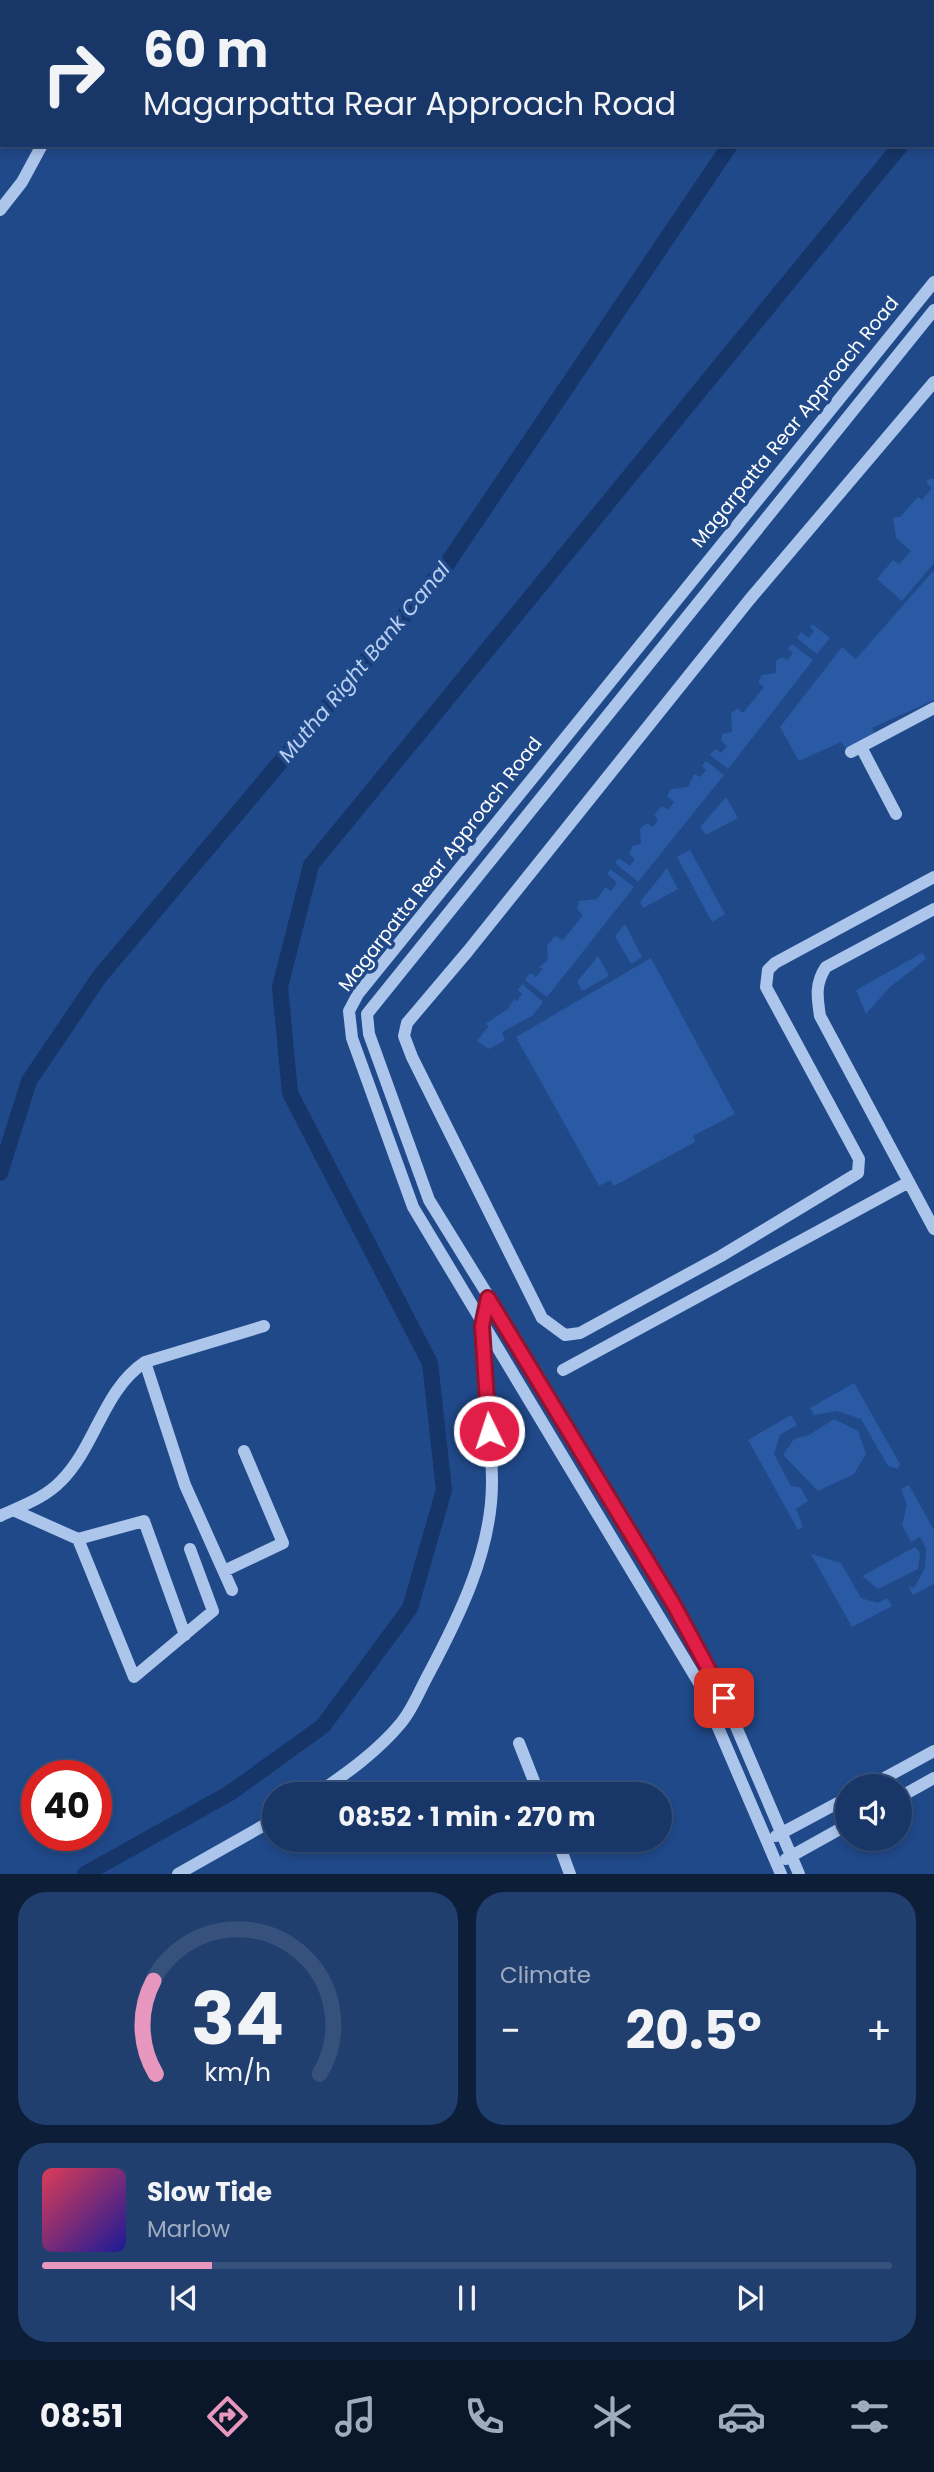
<!DOCTYPE html>
<html lang="en">
<head>
<meta charset="utf-8">
<style>
  :root { --surface:#183768; --page:#213f6e; --text:#f1f3f6; --muted:#9facc0; --line:#36517c; --accent:#e797bd }
  body { margin:0; font-family:Poppins,sans-serif; background:var(--page); color:var(--text); height:100vh; display:flex; flex-direction:column; font-size:26px; white-space:nowrap }
  * { box-sizing:border-box; margin:0 }
  p { font-size:23px; color:var(--muted) }
  .icon { flex:none; width:38px; height:38px; fill:none; stroke:currentColor; stroke-width:2; stroke-linecap:round; stroke-linejoin:round }
  .map { position:relative; height:1874px; overflow:hidden }
  .panel { display:flex; flex-direction:column; gap:18px; padding:18px; background:#0d1e39; flex:1 }
  .panel>* { flex:none }
  .top-card { position:absolute; left:0px; top:0px; width:934px; height:147px; box-shadow:0 4px 10px #0003,0 0 0 2px var(--line); background:#183768; color:var(--text); overflow:hidden }
  .controls { position:absolute; left:835px; top:1774px; display:grid; gap:14px }
  .controls a { display:grid; place-items:center; width:77px; height:77px; border-radius:50%; background:var(--surface); box-shadow:0 4px 10px #0003,0 0 0 2px var(--line); font-size:35px }
  .speed { position:absolute; left:21px; top:1760px; display:flex; gap:14px; font-size:35px; font-weight:700; text-align:center }
  .speed>* { display:grid; place-content:center; width:91px; height:91px; border-radius:50%; background:var(--surface); box-shadow:0 4px 10px #0003,0 0 0 2px var(--line); line-height:1 }
  .speed .limit { border:10px solid #d22; background:#fff; color:#111 }
  .pin { position:absolute; display:grid; place-items:center; width:60px; height:60px; color:#fff; margin:-30px; border-radius:14px; box-shadow:0 4px 10px #0006 }
  .me { position:absolute; width:77px; margin:-38px; rotate:356deg; stroke-linejoin:round; filter:drop-shadow(0 0 5px #0008) }
  .turn { display:flex; align-items:center; gap:24px; height:147px; padding:0 28px; font-size:32px }
  .turn .icon { width:91px; height:91px; stroke-width:2.5 }
  .turn b { display:block; font-size:49px; line-height:60px }
  .big { font-size:52px; font-weight:700; line-height:1.1 }
  .panel .widget { flex:1; display:flex; flex-direction:column; justify-content:center; gap:10px; min-width:0; padding:0 24px; border-radius:28px; background:var(--page) }
  .panel .dial { align-items:center; gap:0 }
  .dial svg { height:182px; overflow:visible; fill:none; stroke:var(--line); stroke-width:7; stroke-linecap:round; text-anchor:middle }
  .dial text { fill:var(--text); stroke:none }
  .song { display:flex; align-items:center; gap:21px }
  .cover { width:84px; height:84px; border-radius:10px; background:linear-gradient(135deg,hsl(350 70% 55%),hsl(240 70% 35%)) }
  .played { height:7px; border-radius:4px; background:linear-gradient(90deg,var(--accent) 20%,var(--line) 20%) }
  .keys { display:flex; justify-content:space-around; direction:ltr }
  .heat { display:flex; justify-content:space-between; align-items:center; font-size:38px; direction:ltr }
  .panel .tiles { flex:1; display:grid; gap:18px; grid-template-columns:1fr 1fr }
  .widget:last-child { grid-column:span 2 }
  .trip { position:absolute; left:262px; top:1782px; width:410px; height:70px; border-radius:35px; background:var(--surface); box-shadow:0 4px 10px #0003,0 0 0 2px var(--line); font-weight:700; line-height:70px; text-align:center }
  .tabs { display:flex; height:112px; justify-content:space-around; align-items:center; background:#0a162a; color:var(--muted) }
  .tabs .icon { width:49px; height:49px }
  .tabs .current { color:var(--accent) }
  .tabs b { font-size:32px; color:var(--text) }
  .map>svg:first-child { display:block }
  .green { fill:#295aa3 }
  .lines { fill:none; stroke-linecap:round; stroke-linejoin:round }
  .canal { stroke:#163569; stroke-width:16 }
  .minor { stroke:#acc5eb; stroke-width:12 }
  .route-casing { stroke:#92132f; stroke-width:18 }
  .route { stroke:#e11d48; stroke-width:12 }
  .labels { text-anchor:middle; dominant-baseline:central; stroke-width:7; stroke-linejoin:round; paint-order:stroke }
  .street-label { font-size:19px; fill:#fff; stroke:#20498a }
  .water-label { font-size:21px; font-style:italic; fill:#b8cff2; stroke:#20498a }
</style>
</head>
<body>
<div class="map">
<svg width="934" height="1874" viewBox="0 0 934 1874">
  <rect width="100%" height="100%" fill="#20498a"/>
  <path class="green" d="M 929,479 L 934,479 L 934,563 L 902,601 L 877,579 L 893,560 L 899,564 L 911,551 L 896,538 L 893,517 L 900,517 L 918,497 L 922,500 L 932,488 L 926,482 Z
    M 934,570 L 934,700 L 872,728 L 875,733 L 846,749 L 841,742 L 799,761 L 780,727 L 842,647 L 856,659 Z
    M 812,624 L 830,638 L 817,654 L 797,638 L 801,632 L 809,638 L 814,631 L 810,627 Z
    M 792,644 L 813,660 L 728,769 L 710,755 L 715,749 L 721,753 L 727,746 L 721,741 L 722,734 L 732,732 L 731,713 L 738,708 L 743,713 L 764,687 L 758,682 L 762,675 L 776,673 L 776,661 L 781,657 L 788,660 L 793,653 L 788,649 Z
    M 706,761 L 724,775 L 638,882 L 615,863 L 619,858 L 630,866 L 635,859 L 629,854 L 632,846 L 641,844 L 640,829 L 647,823 L 653,827 L 658,819 L 654,815 L 662,806 L 668,810 L 674,802 L 667,796 L 671,789 L 688,787 L 694,774 L 700,777 L 706,770 L 702,766 Z
    M 726,797 L 738,818 L 706,835 L 700,827 Z
    M 690,850 L 725,914 L 712,922 L 677,857 Z
    M 667,868 L 678,889 L 643,908 L 640,902 Z
    M 610,869 L 634,887 L 547,997 L 525,980 L 530,973 L 536,977 L 543,969 L 539,967 L 548,960 L 547,946 L 555,936 L 563,940 L 583,915 L 577,909 L 579,901 L 597,899 L 605,887 L 611,891 L 617,883 L 607,874 Z
    M 625,924 L 642,957 L 631,964 L 615,936 Z
    M 922,953 L 926,959 L 890,987 L 866,1014 L 856,990 Z
    M 598,956 L 609,976 L 582,991 L 577,982 Z
    M 651,958 L 735,1114 L 693,1136 L 695,1142 L 614,1186 L 610,1180 L 599,1186 L 516,1037 Z
    M 522,984 L 543,1002 L 532,1016 L 502,1032 L 505,1040 L 489,1049 L 477,1041 L 489,1026 L 485,1024 L 508,1009 L 514,999 L 517,1001 L 522,994 L 518,990 Z
    M 854,1383 L 900,1464 L 898,1469 L 888,1466 L 861,1419 L 837,1411 L 814,1415 L 810,1408 Z
    M 791,1415 L 797,1425 L 780,1435 L 774,1454 L 791,1486 L 800,1487 L 808,1501 L 796,1509 L 803,1527 L 798,1530 L 748,1440 Z
    M 834,1419 L 858,1431 L 866,1454 L 854,1474 L 818,1491 L 783,1455 L 794,1439 L 809,1435 Z
    M 909,1485 L 934,1530 L 934,1584 L 913,1595 L 908,1586 L 914,1588 L 925,1568 L 926,1548 L 920,1537 L 911,1542 L 902,1525 L 907,1505 L 901,1489 Z
    M 915,1547 L 920,1553 L 918,1569 L 878,1589 L 862,1576 Z
    M 811,1554 L 841,1563 L 861,1598 L 878,1603 L 887,1598 L 892,1606 L 852,1627 Z"/>
  <g class="lines">
    <path class="canal" d="M 827,2 L 828,0
      M 933,106 L 934,105
      M 0,1173 L 29,1081 L 100,976 L 445,567 L 730,145
      M 85,1874 L 230,1793 L 323,1726 L 410,1608 L 444,1490 L 430,1363 L 290,1093 L 280,987 L 311,865 L 901,145"/>
    <path class="minor" d="M 108,2 L 109,0
      M 0,210 L 22,182 L 42,145
      M 934,382 L 750,599 L 468,951 L 407,1023 L 404,1036 L 412,1057 L 542,1318 L 565,1335 L 580,1333 L 721,1256 L 858,1173 L 859,1159 L 766,987 L 768,970 L 775,963 L 934,877
      M 861,747 L 896,814
      M 851,752 L 934,708
      M 934,909 L 826,967 C 815,983 817,997 820,1016 L 934,1229
      M 145,1362 L 185,1485 L 232,1590
      M 563,1370 L 909,1182
      M 13,1510 L 78,1539 L 134,1677 L 213,1611 L 190,1549
      M 0,1516 C 21,1506 45,1498 61,1481 C 96,1446 103,1390 145,1362 L 264,1326
      M 78,1539 L 144,1521 L 185,1635
      M 224,1571 L 283,1543 L 244,1451
      M 519,1743 L 539,1794
      M 868,1787 L 934,1751
      M 316,1794 C 346,1774 378,1751 401,1723 C 412,1710 419,1692 427,1677 C 459,1617 492,1551 492,1482 C 492,1421 474,1358 488,1298
      M 900,1797 L 934,1778
      M 776,1836 L 847,1798
      M 557,1839 L 570,1874
      M 786,1859 L 847,1825
      M 178,1874 L 275,1819
      M 781,1874 L 699,1683 L 413,1207 L 352,1038 L 349,1011 L 358,994 L 934,282
      M 799,1874 L 714,1675 L 555,1404 L 429,1200 L 369,1034 L 367,1014 L 934,310"/>
  </g>
  <g class="lines">
    <defs>
      <path id="route" d="M 489,1431 L 482,1326 L 488,1298 L 674,1605 L 724,1698"/>
    </defs>
    <use href="#route" class="route-casing"/>
    <use href="#route" class="route"/>
  </g>
  <g class="labels">
    <g class="street-label">
      <text transform="translate(795 422) rotate(-51)">Magarpatta Rear Approach Road</text>
      <text transform="translate(440 864) rotate(-52)">Magarpatta Rear Approach Road</text>
    </g>
    <g class="water-label">
      <text transform="translate(364 662) rotate(-50)">Mutha Right Bank Canal</text>
    </g>
  </g>
</svg>
<div class="controls">
<a><svg class="icon" aria-label="sound" viewBox="0 0 24 24"><path d="M4 9h4l5-4v14l-5-4H4zM17 9q2 3 0 6"/></svg></a>
</div>
<div class="speed"><div class="limit">40</div></div>
<div class="pin" style="left:724px;top:1698px;background:#d93025"><svg class="icon" aria-label="arrive" viewBox="0 0 24 24"><path d="M6 21V4h12l-3 4 3 4H6"/></svg></div>
<svg class="me" style="left:489px;top:1431px" viewBox="-20 -20 40 40"><circle r="17" fill="#e11d48" stroke="#fff" stroke-width="3"/><path d="M0-11L8 9 0 5-8 9z" fill="#fff"/></svg>
<div class="trip">08:52 · 1 min · 270 m</div>
<div class="top-card">
<div class="turn"><svg class="icon" aria-label="right" viewBox="0 0 24 24"><path d="M7 20v-9h11M14 6l5 5-5 5"/></svg><div><b>60 m</b>Magarpatta Rear Approach Road</div></div>
</div>
</div>
<section class="panel">
<div class="tiles">
<div class="widget dial"><svg viewBox="0 0 100 80">
<path d="M14 69A42 42 0 1 1 86 69"/>
<path d="M14 69A42 42 0 0 1 13 28" stroke="#e797bd"/>
<text x="50" y="56" font-size="32" font-weight="700">34</text>
<text x="50" y="72" font-size="11">km/h</text>
</svg></div>
<div class="widget"><p>Climate</p>
<div class="heat"><a>−</a><b class="big">20.5°</b><a>+</a></div>
</div>
<div class="widget">
<div class="song"><i class="cover"></i><div><b>Slow Tide</b><p>Marlow</p></div></div>
<div class="played"></div>
<div class="keys"><svg class="icon" aria-label="previous" viewBox="0 0 24 24"><path d="M18 5L8 12l10 7zM5 5v14"/></svg><svg class="icon" aria-label="pause" viewBox="0 0 24 24"><path d="M8 5v14M16 5v14"/></svg><svg class="icon" aria-label="next" viewBox="0 0 24 24"><path d="M6 5l10 7-10 7zM19 5v14"/></svg></div>
</div>
</div>
</section>
<nav class="tabs">
<b>08:51</b>
<svg class="icon current" aria-label="directions" viewBox="0 0 24 24"><path d="M12 3l9 9-9 9-9-9zM9 14v-3h6M13 9l2 2-2 2"/></svg>
<svg class="icon" aria-label="music" viewBox="0 0 24 24"><path d="M9 18V5l10-2v13"/><circle cx="6" cy="18" r="3"/><circle cx="16" cy="16" r="3"/></svg>
<svg class="icon" aria-label="phone" viewBox="0 0 24 24"><path d="M5 4h4l2 5-3 2q2 4 5 5l2-3 5 2v4C11 20 4 13 5 4z"/></svg>
<svg class="icon" aria-label="climate" viewBox="0 0 24 24"><path d="M12 3v18M4 7l16 10M4 17L20 7"/></svg>
<svg class="icon" aria-label="car" viewBox="0 0 24 24"><path d="M5 17H2v-5l4-1 3-4h7l3 4 3 1v5h-3M9 17h6M6 11h13"/><circle cx="7" cy="17" r="2"/><circle cx="17" cy="17" r="2"/></svg>
<svg class="icon" aria-label="filters" viewBox="0 0 24 24"><path d="M4 7h16M4 17h16"/><circle cx="9" cy="7" r="2"/><circle cx="15" cy="17" r="2"/></svg>
</nav>
</body>
</html>
